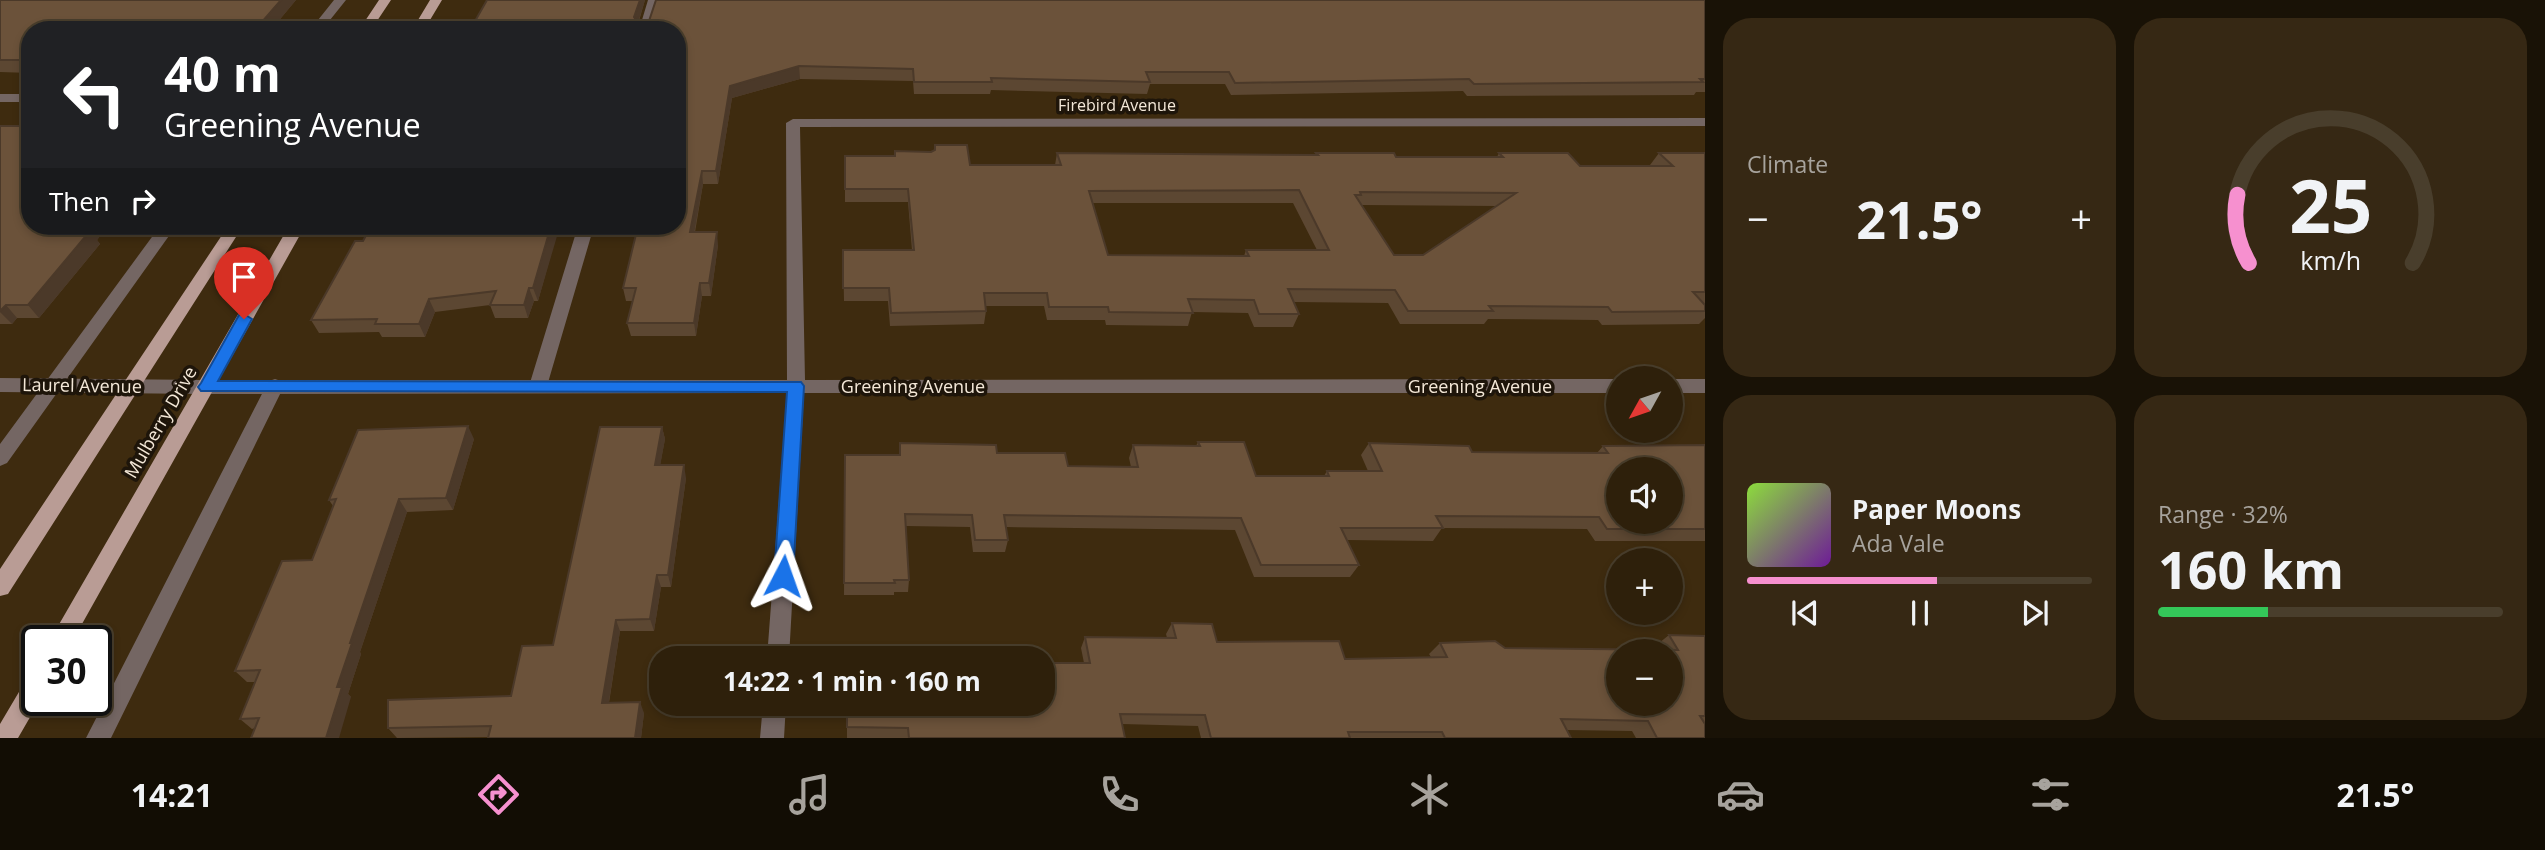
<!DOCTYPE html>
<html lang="en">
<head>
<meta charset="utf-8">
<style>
  :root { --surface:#2e200b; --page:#362814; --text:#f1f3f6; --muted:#a7a39d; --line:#493e2c; --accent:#f690cf }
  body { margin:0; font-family:"Open Sans",sans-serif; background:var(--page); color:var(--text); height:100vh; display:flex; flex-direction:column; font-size:26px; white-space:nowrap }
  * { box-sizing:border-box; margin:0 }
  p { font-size:23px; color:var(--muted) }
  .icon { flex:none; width:38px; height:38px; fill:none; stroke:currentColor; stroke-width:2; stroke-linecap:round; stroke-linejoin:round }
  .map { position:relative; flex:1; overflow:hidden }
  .side { display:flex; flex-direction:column; gap:18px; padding:18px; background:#191206; width:840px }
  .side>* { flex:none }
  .hud { position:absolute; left:21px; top:21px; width:665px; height:214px; border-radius:28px; box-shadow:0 4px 10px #0003,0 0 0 2px var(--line); background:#202124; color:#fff; overflow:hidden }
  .needle { width:46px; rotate:230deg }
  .fabs { position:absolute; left:1606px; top:366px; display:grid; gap:14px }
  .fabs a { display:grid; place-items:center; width:77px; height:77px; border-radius:50%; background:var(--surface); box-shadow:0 4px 10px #0003,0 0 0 2px var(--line); font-size:35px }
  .speed { position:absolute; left:21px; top:625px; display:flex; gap:14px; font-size:35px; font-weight:700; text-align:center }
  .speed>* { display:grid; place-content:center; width:91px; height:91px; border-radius:50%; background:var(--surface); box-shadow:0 4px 10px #0003,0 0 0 2px var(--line); line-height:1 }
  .speed .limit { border:4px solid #111; border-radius:10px; background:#fff; color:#111 }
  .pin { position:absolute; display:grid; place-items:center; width:60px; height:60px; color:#fff; margin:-72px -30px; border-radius:50% 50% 50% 0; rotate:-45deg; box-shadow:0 0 7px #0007 }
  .pin .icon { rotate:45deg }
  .me { position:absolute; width:77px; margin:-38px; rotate:4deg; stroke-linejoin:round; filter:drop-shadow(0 0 5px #0008) }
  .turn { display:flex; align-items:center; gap:24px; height:147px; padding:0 28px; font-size:32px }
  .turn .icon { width:91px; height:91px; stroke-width:2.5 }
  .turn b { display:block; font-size:49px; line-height:60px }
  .then { display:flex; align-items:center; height:66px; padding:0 28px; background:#0003; gap:14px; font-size:26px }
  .big { font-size:52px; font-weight:700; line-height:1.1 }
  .side .widget { flex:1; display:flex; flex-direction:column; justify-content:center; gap:10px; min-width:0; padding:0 24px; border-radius:28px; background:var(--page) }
  .side .dial { align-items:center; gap:0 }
  .dial svg { height:182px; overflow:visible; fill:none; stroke:var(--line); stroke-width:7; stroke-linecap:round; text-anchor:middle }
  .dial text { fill:var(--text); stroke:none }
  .song { display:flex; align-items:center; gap:21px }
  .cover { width:84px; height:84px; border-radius:10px; background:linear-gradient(135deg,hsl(90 70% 55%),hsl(280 70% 35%)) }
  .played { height:7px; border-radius:4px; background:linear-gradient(90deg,var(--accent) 55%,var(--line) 55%) }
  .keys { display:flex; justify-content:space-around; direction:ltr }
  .heat { display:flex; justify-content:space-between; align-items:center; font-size:38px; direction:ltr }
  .charge { height:10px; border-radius:5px; background:linear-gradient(90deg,#34c759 32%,var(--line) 0) }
  .side .tiles { flex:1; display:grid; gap:18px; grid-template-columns:repeat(2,1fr) }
  .trip { position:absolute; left:649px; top:646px; width:406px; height:70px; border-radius:28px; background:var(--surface); box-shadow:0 4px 10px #0003,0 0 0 2px var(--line); font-weight:700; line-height:70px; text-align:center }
  .tab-bar { display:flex; height:112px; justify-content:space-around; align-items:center; background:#120d04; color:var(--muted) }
  .tab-bar .icon { width:49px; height:49px }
  .tab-bar .current { color:var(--accent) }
  .tab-bar b { font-size:32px; color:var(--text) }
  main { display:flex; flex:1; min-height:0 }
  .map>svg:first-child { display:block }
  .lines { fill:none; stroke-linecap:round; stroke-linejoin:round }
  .service { fill:#746663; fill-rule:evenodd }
  .minor { fill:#746663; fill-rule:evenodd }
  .tertiary { fill:#746663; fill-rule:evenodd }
  .primary { fill:#b99c95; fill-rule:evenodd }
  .wall { fill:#5c4732; fill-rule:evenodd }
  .shaded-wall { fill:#4b3929 }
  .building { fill:#6b523a; stroke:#4b3929; stroke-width:2; fill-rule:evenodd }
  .route { fill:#1a73e8; stroke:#114b97; stroke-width:2 }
  .labels { text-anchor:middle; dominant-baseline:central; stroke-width:7; stroke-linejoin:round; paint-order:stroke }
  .far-street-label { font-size:16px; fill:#f4e8d8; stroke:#1e150a }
  .street-label { font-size:18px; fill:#f4e8d8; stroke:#1e150a }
</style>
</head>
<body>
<main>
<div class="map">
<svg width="1705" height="738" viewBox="0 0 1705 738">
  <rect width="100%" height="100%" fill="#3e2b0f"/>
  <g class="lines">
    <path class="service" d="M 648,0 L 660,0 L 651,30 L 639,30 Z
      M 578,226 L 594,226 L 547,386 L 544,391 L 532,391 L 529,386 Z
      M 275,379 L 281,381 L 284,386 L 111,738 L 86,738 L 266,386 L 269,381 Z"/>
    <path class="minor" d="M 334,0 L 346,0 L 322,30 L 310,30 Z
      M 0,94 L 30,94 L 30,102 L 0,102 Z
      M 1705,118 L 1705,126 L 800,127 L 805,380 L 1619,379 L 1619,393 L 804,393 L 789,658 L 767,658 L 787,393 L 206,394 L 200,392 L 197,387 L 200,382 L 206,380 L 787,380 L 786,123 L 793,119 Z
      M 160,226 L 176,226 L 7,463 L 0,466 L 0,444 Z
      M 1671,379 L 1705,379 L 1705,393 L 1671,393 Z
      M 763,704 L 786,704 L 784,738 L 760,738 Z"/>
    <path class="tertiary" d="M 0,378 L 206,380 L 212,382 L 215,387 L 212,392 L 206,394 L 0,392 Z"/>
    <path class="primary" d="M 379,0 L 391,0 L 371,30 L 359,30 Z
      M 430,0 L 442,0 L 424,30 L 412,30 Z
      M 228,226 L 243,226 L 8,594 L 0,596 L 0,569 Z
      M 289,226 L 305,226 L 73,640 L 50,640 Z
      M 37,672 L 37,700 L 40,700 L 18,738 L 0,738 L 0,724 L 29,675 Z"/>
  </g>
  <path class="wall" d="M 0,0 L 296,0 L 271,30 L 30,30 L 30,73 L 0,72 Z
    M 487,0 L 645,0 L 639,21 L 1705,0 L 1705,92 L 1696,92 L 1694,95 L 1467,96 L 1463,91 L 1231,95 L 1225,84 L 1150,84 L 1147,94 L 991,90 L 990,94 L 914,94 L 913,81 L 800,79 L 732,98 L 718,184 L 703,184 L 695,232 L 718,245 L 711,296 L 702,296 L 696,336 L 631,336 L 627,323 L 633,301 L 626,301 L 623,288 L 677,226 L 677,30 Z
    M 0,126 L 30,226 L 108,226 L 97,240 L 100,244 L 39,318 L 17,318 L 12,324 L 0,324 Z
    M 935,145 L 970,165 L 1055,165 L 1057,153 L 1315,155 L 1316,153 L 1396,157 L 1497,157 L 1499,153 L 1580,166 L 1650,165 L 1659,153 L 1705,153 L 1705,318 L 1699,324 L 1602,325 L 1598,320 L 1488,319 L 1484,324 L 1400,324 L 1388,303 L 1294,302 L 1299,314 L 1293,327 L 1254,327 L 1248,313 L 1192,312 L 1188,326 L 1106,325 L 1105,320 L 1047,320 L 1044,306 L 986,306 L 986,311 L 984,324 L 890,326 L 888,301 L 844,301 L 843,250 L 912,250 L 908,202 L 845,202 L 845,156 L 894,156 L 931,152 L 934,151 ZM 1093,203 L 1293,203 L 1317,250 L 1246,250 L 1244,256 L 1108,255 ZM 1362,205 L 1497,206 L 1423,255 L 1394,255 Z
    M 555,240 L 538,301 L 534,301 L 528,318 L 495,318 L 490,305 L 435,312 L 425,337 L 382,337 L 379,332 L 319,333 L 311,320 Z
    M 662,427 L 665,439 L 660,465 L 686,478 L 671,587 L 661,587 L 654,631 L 620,631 L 609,703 L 644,713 L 641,738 L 488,738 L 488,737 L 397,738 L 388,728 L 511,696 L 553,645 Z
    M 474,439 L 453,510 L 407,512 L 360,652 L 361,654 L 348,694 L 351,697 L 252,729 L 240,719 L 255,682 L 247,682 L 235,671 L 312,560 L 333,506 L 329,500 Z
    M 1198,442 L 1256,476 L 1324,476 L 1327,471 L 1368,471 L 1361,455 L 1369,443 L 1472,452 L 1597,453 L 1603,446 L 1705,445 L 1705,541 L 1595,541 L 1587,529 L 1442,528 L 1433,541 L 1347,540 L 1359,565 L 1350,577 L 1254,577 L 1235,530 L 1006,527 L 1008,540 L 1005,552 L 973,552 L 970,527 L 906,526 L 909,580 L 908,592 L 894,592 L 894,595 L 844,595 L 845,455 L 899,455 L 900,443 L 997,453 L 1068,466 L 1131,467 L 1129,458 L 1133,445 L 1196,446 Z
    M 1172,623 L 1217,642 L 1345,659 L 1431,657 L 1429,654 L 1440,643 L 1505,648 L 1656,650 L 1654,647 L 1669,635 L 1705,636 L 1705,738 L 1636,738 L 1632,731 L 1566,730 L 1571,738 L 1201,738 L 1198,726 L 1122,724 L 1125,738 L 847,738 L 847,704 L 1043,704 L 1084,663 L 1081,648 L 1085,637 L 1167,638 L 1166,634 Z"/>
  <path class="shaded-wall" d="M 281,0 L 296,0 L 271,30 L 255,30 Z
    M 640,0 L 645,0 L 636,29 L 634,17 Z
    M 799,66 L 800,79 L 732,98 L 718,184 L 716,171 L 730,86 Z
    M 702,171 L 703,184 L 692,245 L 690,232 Z
    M 88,226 L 108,226 L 97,240 L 100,244 L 39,318 L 28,305 Z
    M 551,226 L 560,226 L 538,301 L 533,288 Z
    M 717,232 L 718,245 L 711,296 L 709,283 Z
    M 700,283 L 702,296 L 696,336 L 694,323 Z
    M 529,288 L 534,301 L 528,318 L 524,305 Z
    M 429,299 L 435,312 L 425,337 L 419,324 Z
    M 6,305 L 17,318 L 12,324 L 0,312 Z
    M 468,426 L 474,439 L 453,510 L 446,498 Z
    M 662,427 L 665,439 L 658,478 L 655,465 Z
    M 684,465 L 686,478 L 671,587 L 668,575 Z
    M 399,499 L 407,512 L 360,652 L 361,654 L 348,694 L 351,697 L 339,738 L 326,738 L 337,687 L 350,643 Z
    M 657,575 L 661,587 L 654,631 L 650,619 Z
    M 616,620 L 620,631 L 607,714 L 602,703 Z
    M 640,702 L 644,713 L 641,738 L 635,738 Z"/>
  <path class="building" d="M 0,0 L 281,0 L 255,30 L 30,30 L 30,60 L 0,60 Z
    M 487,0 L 640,0 L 634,17 L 637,21 L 649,21 L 656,0 L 1705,0 L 1705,79 L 1700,79 L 1703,82 L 1474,84 L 1469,79 L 1235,83 L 1229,72 L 1146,72 L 1150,82 L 991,78 L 992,82 L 914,82 L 913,69 L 799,66 L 730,86 L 716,171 L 702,171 L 690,232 L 717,232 L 709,283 L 700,283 L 694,323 L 627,323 L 636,288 L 623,288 L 638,226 L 677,226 L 677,30 L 470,30 Z
    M 0,126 L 30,126 L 30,226 L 88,226 L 83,231 L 90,231 L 28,305 L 6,305 L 0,311 Z
    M 935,145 L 967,145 L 970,165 L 1061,165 L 1057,153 L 1318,155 L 1316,153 L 1394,153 L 1396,157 L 1503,157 L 1499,153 L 1568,153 L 1580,166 L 1673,166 L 1659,153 L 1705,153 L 1705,292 L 1693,292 L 1705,305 L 1705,311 L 1612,312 L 1608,307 L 1489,306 L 1493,311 L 1408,311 L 1395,290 L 1288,289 L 1299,314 L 1259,314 L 1254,300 L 1188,299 L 1193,313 L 1109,312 L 1108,307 L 1049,307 L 1047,293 L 984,293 L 986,311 L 891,313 L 889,288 L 843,288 L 843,250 L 914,250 L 908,189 L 845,189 L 845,156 L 895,156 L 895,151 L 931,152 L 935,150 ZM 1299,190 L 1329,250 L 1246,250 L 1249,256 L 1108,255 L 1089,191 ZM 1360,192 L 1516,193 L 1423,255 L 1394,255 L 1355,195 L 1361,195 Z
    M 371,226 L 551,226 L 533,288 L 529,288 L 524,305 L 490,305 L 496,291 L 429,299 L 419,324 L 375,324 L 377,319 L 311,320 L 355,241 L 363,241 Z
    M 468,426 L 446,498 L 399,499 L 350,643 L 352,643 L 337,687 L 342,687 L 326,738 L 251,738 L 259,718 L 240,719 L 260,670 L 235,671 L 282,561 L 312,560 L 336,499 L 329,500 L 358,430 Z
    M 600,427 L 662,427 L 655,465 L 684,465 L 668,575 L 657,575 L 650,619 L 616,620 L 602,703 L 640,702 L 635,738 L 488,738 L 491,726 L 388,728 L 388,700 L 511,696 L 522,646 L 553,645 Z
    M 1198,442 L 1244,442 L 1256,476 L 1329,476 L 1327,471 L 1382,471 L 1369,443 L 1469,446 L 1472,452 L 1608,453 L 1603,446 L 1705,445 L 1705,529 L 1607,529 L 1599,517 L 1436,516 L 1443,528 L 1341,528 L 1359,565 L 1261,565 L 1241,518 L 1004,515 L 1008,540 L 975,540 L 972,515 L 905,514 L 909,580 L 894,580 L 895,583 L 844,583 L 845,455 L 900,455 L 900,443 L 996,445 L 997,453 L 1065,453 L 1068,466 L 1138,467 L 1133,445 L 1200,446 ZM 1619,469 L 1671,469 L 1671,522 L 1619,522 Z
    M 1172,623 L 1212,624 L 1217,642 L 1339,641 L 1345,659 L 1447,657 L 1440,643 L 1495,641 L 1505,648 L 1678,650 L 1669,635 L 1705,636 L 1705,716 L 1700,716 L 1705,724 L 1705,738 L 1657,738 L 1648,721 L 1561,719 L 1571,738 L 1445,738 L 1442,732 L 1348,732 L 1350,738 L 1211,738 L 1205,715 L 1120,714 L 1125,738 L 909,738 L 908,728 L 847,727 L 847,704 L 1043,704 L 1043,663 L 1090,663 L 1085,637 L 1176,638 ZM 1619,651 L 1671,651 L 1671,704 L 1619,704 Z
    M 900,646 L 900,650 L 943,650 L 944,658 L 847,658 L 847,647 Z"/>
  <path class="route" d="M 244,314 L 252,319 L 218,381 L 801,382 L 804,386 L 793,576 L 790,582 L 783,585 L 776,582 L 774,576 L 787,392 L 201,391 L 198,387 L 201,383 L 239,315 Z"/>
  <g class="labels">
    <g class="far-street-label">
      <text x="1117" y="105">Firebird Avenue</text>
    </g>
    <g class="street-label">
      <text transform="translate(82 385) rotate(1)">Laurel Avenue</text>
      <text x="913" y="386">Greening Avenue</text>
      <text x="1480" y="386">Greening Avenue</text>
      <text transform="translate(160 422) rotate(-60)">Mulberry Drive</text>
    </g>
  </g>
</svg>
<div class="fabs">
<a><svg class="needle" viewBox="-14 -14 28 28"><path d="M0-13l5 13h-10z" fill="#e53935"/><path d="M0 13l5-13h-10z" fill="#a7a39d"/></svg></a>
<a><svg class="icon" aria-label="sound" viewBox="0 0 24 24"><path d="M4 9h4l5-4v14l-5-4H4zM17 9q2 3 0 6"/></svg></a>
<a>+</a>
<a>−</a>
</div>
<div class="speed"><div class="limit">30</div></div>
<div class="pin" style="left:244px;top:319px;background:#d93025"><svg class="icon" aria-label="arrive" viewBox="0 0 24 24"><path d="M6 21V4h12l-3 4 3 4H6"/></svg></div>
<svg class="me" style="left:783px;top:576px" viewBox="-20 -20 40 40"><path d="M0-17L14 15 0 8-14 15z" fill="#1a73e8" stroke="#fff" stroke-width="4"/></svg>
<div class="trip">14:22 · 1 min · 160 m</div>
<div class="hud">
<div class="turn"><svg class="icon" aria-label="left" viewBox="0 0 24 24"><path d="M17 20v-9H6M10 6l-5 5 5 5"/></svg><div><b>40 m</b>Greening Avenue</div></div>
<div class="then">Then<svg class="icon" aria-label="right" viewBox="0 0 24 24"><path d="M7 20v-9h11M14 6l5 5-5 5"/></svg></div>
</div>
</div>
<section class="side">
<div class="tiles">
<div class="widget"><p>Climate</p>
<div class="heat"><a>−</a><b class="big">21.5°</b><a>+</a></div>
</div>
<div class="widget dial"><svg viewBox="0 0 100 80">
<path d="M14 69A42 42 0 1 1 86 69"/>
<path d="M14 69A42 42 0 0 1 9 39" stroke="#f690cf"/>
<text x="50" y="56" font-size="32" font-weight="700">25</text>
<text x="50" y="72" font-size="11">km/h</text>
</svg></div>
<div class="widget">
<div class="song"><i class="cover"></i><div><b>Paper Moons</b><p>Ada Vale</p></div></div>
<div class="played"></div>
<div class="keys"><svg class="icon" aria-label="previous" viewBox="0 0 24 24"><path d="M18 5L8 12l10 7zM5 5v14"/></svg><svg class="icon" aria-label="pause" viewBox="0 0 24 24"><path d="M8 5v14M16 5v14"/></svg><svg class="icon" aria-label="next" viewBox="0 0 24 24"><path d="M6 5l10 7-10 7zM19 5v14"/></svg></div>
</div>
<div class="widget"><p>Range · 32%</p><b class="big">160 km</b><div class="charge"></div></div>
</div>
</section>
</main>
<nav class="tab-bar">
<b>14:21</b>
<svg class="icon current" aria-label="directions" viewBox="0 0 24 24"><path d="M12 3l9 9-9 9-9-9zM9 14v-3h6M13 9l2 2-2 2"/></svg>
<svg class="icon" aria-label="music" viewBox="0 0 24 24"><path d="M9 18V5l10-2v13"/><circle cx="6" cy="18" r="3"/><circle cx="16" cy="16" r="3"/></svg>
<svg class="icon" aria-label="phone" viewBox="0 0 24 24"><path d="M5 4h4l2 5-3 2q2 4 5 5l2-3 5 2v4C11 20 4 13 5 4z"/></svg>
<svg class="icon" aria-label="climate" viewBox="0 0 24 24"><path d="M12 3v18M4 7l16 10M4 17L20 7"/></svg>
<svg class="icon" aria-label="car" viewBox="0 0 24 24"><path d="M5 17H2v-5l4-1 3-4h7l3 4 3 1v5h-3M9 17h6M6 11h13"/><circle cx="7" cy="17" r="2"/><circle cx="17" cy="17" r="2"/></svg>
<svg class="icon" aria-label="filters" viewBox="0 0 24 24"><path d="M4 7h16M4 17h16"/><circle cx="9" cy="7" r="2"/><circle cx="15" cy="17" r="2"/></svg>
<b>21.5°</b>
</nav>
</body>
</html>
